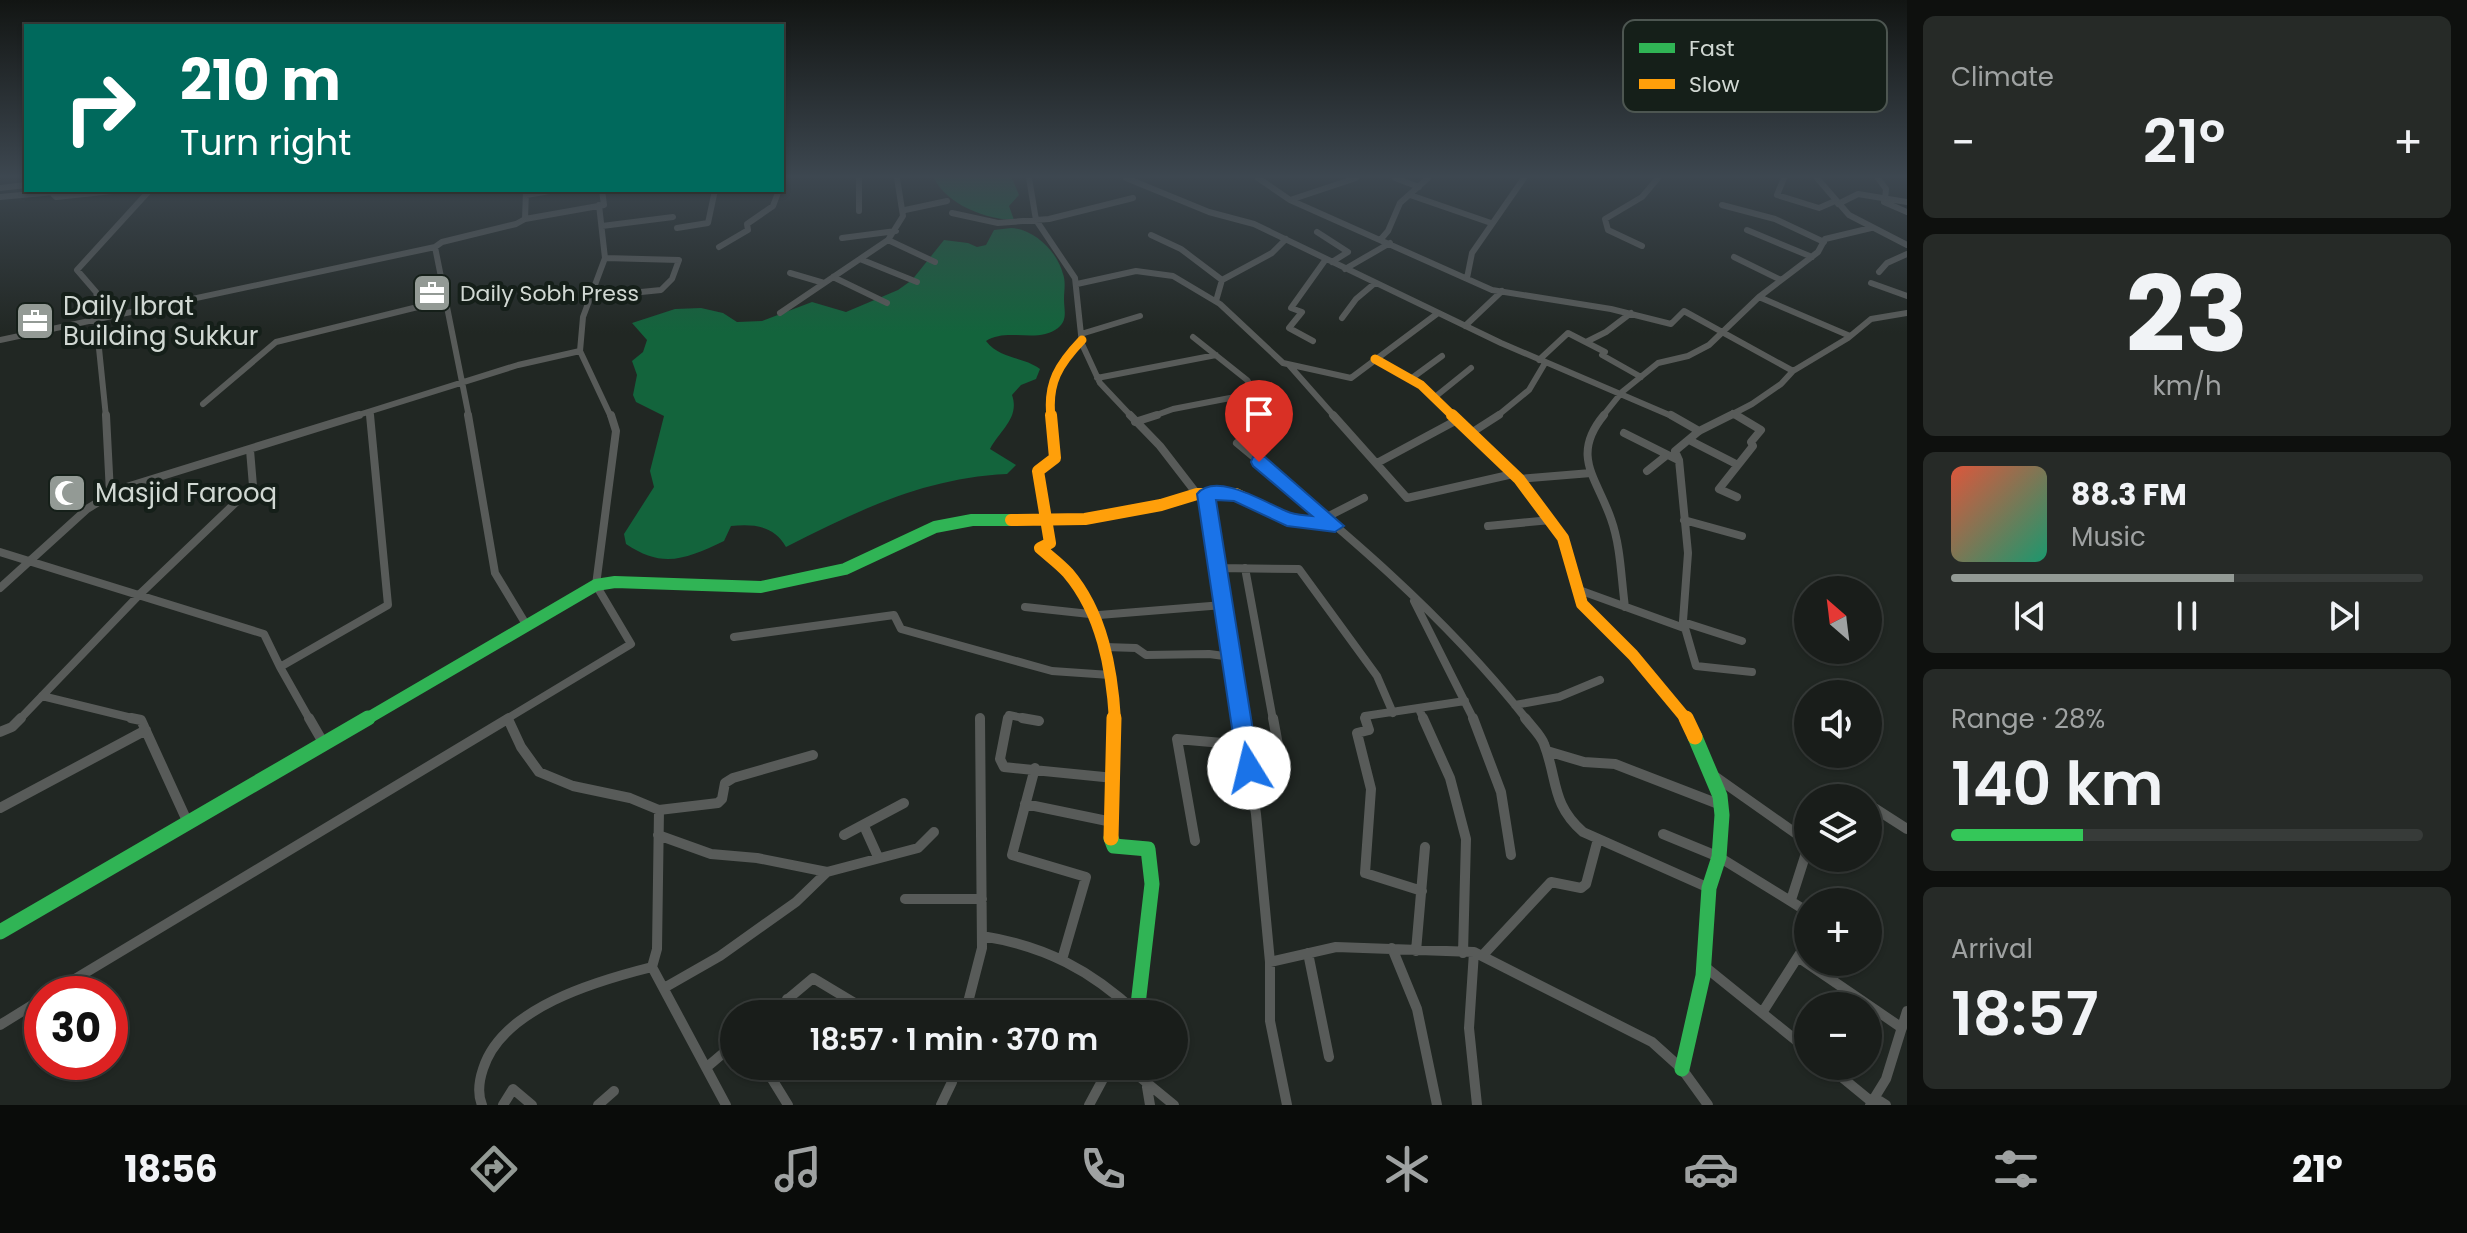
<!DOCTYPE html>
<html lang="en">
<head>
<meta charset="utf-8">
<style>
  :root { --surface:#191d1a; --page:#262a27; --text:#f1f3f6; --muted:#9fa2a2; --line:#373b39; --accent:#939a95 }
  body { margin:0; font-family:Poppins,sans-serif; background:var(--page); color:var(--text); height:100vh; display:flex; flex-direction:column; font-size:30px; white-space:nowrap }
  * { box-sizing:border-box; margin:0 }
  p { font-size:26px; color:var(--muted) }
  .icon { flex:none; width:44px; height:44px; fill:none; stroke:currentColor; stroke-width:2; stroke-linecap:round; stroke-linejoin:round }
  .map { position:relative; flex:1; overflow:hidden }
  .side { display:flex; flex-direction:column; gap:16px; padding:16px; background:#0e100e; width:560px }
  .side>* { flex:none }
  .hud { position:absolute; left:24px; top:24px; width:760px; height:168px; border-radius:0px; box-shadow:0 2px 6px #0004,0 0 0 2px var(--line); background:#00695c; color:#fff; overflow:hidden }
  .needle { width:52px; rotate:332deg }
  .tools { position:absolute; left:1794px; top:576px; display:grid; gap:16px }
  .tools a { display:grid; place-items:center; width:88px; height:88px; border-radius:50%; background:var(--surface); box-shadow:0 2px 6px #0004,0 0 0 2px var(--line); font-size:40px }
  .speed { position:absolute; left:24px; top:976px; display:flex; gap:16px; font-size:40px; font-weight:700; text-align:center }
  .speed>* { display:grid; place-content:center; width:104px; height:104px; border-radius:50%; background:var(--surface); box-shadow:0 2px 6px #0004,0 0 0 2px var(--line); line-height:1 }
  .speed .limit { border:12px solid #d22; background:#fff; color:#111 }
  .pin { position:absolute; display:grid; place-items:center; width:68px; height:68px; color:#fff; margin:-82px -34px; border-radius:50% 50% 50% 0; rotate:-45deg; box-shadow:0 0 8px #0007 }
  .pin .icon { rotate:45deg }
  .me { position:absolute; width:88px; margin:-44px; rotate:351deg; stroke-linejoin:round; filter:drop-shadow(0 0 6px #0008) }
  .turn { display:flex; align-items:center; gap:28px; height:168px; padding:0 24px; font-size:36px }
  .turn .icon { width:104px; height:104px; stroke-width:2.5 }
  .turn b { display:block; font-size:56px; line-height:68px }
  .big { font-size:60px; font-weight:600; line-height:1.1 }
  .side .tile { flex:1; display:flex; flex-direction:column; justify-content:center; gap:12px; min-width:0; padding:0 28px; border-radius:12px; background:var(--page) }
  .side .dial { align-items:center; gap:0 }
  .dial b { font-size:104px; line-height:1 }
  .song { display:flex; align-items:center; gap:24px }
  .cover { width:96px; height:96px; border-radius:12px; background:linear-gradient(135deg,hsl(10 70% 55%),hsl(160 70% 35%)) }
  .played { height:8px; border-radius:4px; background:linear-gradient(90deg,var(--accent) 60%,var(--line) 60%) }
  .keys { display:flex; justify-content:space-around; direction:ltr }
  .heat { display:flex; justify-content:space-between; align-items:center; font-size:44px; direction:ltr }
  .charge { height:12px; border-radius:6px; background:linear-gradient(90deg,#34c759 28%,var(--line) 0) }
  .trip { position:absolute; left:720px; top:1000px; width:468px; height:80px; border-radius:40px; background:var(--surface); box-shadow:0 2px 6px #0004,0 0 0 2px var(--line); font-weight:600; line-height:80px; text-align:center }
  .tabs { display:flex; height:128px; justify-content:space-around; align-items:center; background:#0a0c0a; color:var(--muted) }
  .tabs .icon { width:56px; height:56px }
  .tabs .selected { color:var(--accent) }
  .tabs b { font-size:36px; color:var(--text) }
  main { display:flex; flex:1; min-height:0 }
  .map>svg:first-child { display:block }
  .water { fill:#13643c }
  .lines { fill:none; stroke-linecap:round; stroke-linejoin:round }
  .street-far2 { stroke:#585b59; stroke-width:6 }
  .street-far1 { stroke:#585b59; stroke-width:8 }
  .street { stroke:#585b59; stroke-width:10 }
  .fast-far1 { stroke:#30b455; stroke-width:12 }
  .fast { stroke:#30b455; stroke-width:15 }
  .slow-far2 { stroke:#ff9f0a; stroke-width:9 }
  .slow-far1 { stroke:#ff9f0a; stroke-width:12 }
  .slow { stroke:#ff9f0a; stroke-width:15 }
  .route { fill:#1a73e8; stroke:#114b97; stroke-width:2 }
  .labels { text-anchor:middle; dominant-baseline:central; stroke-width:8; stroke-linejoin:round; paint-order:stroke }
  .far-poi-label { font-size:22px; fill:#d1d8d3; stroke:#151f19; text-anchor:start }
  .poi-label { font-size:26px; fill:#d1d8d3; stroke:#151f19; text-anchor:start }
  .key { fill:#151f19; stroke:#4d5651; stroke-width:2 }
  .key-label { font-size:22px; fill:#d1d8d3 }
</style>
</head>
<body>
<main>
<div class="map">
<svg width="1907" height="1105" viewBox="0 0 1907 1105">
  <rect width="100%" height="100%" fill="#212723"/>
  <path class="water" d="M 934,178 L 1012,178 L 1019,195 L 1009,206 L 1014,220 C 987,220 946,204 934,178 Z
    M 1011,228 C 1034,229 1057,251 1063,274 C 1066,282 1064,291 1064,299 C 1064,310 1068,320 1058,328 C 1038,344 1007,327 986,341 C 1001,360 1023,356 1040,369 L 1036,379 L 1021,385 L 1012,395 C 1020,418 1000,430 990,449 L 1016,465 L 1007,474 C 924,478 859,510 786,547 C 774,525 753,524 731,526 L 724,541 C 686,559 663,569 626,544 L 624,534 L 654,487 L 650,471 L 664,416 L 636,402 L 633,395 L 637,375 L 632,361 L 643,352 L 647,340 L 632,323 L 675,309 L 701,308 L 723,313 L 737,322 L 762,321 L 812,302 L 846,312 L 898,290 L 912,280 L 944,240 L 968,243 L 977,247 L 986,245 L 994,230 Z"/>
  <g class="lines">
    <path class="street-far2" d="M 859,178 L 859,211
      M 1029,178 L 1036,220 L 1075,278 L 1082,344 L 1100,383 L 1132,417
      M 1126,178 L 1209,212 L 1254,224 L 1501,343 L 1674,417
      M 1258,178 L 1290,200 L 1492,290 L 1611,309 L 1671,324 L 1684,311 L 1793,371
      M 1395,178 L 1419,187
      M 1784,178 L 1777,195 L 1819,208 L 1835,201
      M 1817,178 L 1849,215 L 1907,245
      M 1878,178 L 1886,189 L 1885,199
      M 0,188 L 26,185
      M 51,192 L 56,197 L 122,190
      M 526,195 L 556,190
      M 1410,195 L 1491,223
      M 0,197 L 54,192
      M 1290,200 L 1356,178
      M 1884,202 L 1907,212
      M 1838,204 L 1858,194 L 1907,202
      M 599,205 L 605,258 L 583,317 L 580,351 L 611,417
      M 1722,205 L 1775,219 L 1824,242
      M 905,210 L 947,201
      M 952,213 L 998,223 L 1049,219 L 1133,198
      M 525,219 L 526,191
      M 602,226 L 673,217
      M 677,228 L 708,223 L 715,190
      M 1747,230 L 1812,257
      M 1317,232 L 1348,252 L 1332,262
      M 1151,235 L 1181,249 L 1222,280
      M 842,238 L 896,231
      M 1381,239 L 1388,231 L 1400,203 L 1428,178
      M 888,240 L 935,262
      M 1642,246 L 1608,230 L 1605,219 L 1642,197 L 1658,178
      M 435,247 L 469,417
      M 719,247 L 748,230 L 747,224 L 773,206 L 779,190
      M 1734,257 L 1781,280
      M 860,259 L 917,282
      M 1345,269 L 1390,243
      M 1879,272 L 1887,263 L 1907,254
      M 790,273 L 824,283
      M 833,277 L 887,303
      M 1467,278 L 1472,253 L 1524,178
      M 1871,283 L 1907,296
      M 1077,284 L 1136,271 L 1173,276 L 1220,304 L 1283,363 L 1351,378 L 1438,313
      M 591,297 L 661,290 L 672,279 L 679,260 L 605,258
      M 1759,297 L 1850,336
      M 1216,301 L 1222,280 L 1272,253 L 1286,239
      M 780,313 L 888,240 L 903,216 L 897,178
      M 1342,318 L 1356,299 L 1375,283
      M 1465,326 L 1502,291
      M 1081,334 L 1140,316
      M 0,340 L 435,247 L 442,242 L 516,224 L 525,219 L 604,205 L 602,190
      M 1313,341 L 1289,328 L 1302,312 L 1291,308 L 1326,259
      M 1586,342 L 1606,332 L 1631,313
      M 1539,360 L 1568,333 L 1605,352 L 1602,355 L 1641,377
      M 1289,365 L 1335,417
      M 1097,378 L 1216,355
      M 1412,378 L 1442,356
      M 1435,397 L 1471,368
      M 203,404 L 276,342 L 446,300
      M 370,412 L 370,417
      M 1733,413 L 1739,417
      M 106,417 L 96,319 L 98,301 L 96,292 L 77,270 L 150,190
      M 352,417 L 518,365 L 580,351
      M 1151,417 L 1173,409 L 1256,393 L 1247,380 L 1193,337
      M 1496,417 L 1529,390 L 1545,363
      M 1602,417 L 1622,392 L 1658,363 L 1688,356 L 1709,345 L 1759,297 L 1818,252 L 1825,239 L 1871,228
      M 1727,417 L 1752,404 L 1781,384 L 1793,371 L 1848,338 L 1871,319 L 1907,313"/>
    <path class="street-far1" d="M 106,415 L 110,493
      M 468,415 L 495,573 L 527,626
      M 1130,415 L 1160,446 L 1197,494
      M 1333,415 L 1407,498 L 1513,474
      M 1604,415 C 1570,456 1597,478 1611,519 C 1621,547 1621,578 1625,607
      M 1671,415 L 1699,431
      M 1731,415 L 1699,431 L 1675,451 L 1679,460 L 1688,553 L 1683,621 L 1696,666 L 1752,672
      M 1736,415 L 1761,430 L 1751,442 L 1753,446 L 1719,489 L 1737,497
      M 1135,422 L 1157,415
      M 1471,433 L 1499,415
      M 1624,433 L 1678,460
      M 1689,440 L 1738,465
      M 1237,443 C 1340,528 1444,614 1527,720
      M 1377,463 L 1457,420
      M 1647,471 L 1667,455
      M 1519,479 L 1591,473
      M 1206,494 L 1241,720
      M 1325,518 L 1364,498
      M 1684,520 L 1742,536
      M 1488,526 L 1551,520
      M 0,552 L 264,634 L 280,667 L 388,605 L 370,415
      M 1217,568 L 1299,569 L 1377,676 L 1393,713
      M 1245,568 L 1273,720
      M 0,588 L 87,509 L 120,489 L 359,415
      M 1579,590 L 1684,628
      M 1414,601 L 1474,720
      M 1025,607 L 1099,615 L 1223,605
      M 1683,622 L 1742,641
      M 734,637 L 894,615 L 901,629 L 1052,671 L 1110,675
      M 1105,647 L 1136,648 L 1146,655 L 1209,654 L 1232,657
      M 280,667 L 310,720
      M 42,696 L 140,720
      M 1515,705 L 1559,697 L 1600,680
      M 1419,709 L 1424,720
      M 19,720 L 140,594 L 253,486 L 250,450
      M 505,720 L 631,644 L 596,585 L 616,431 L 611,415
      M 1008,720 L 1009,715 L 1032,720
      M 1366,720 L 1365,716 L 1465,701"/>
    <path class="street" d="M 131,718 L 141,720 L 188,823
      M 309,718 L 324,744
      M 1008,718 L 1000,759 L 1004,767 L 1114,778
      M 1022,718 L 1039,721
      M 1241,718 L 1256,814 L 1270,962 L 1270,1021 L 1287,1105
      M 1273,718 L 1283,772
      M 1365,718 L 1369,730 L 1357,733 L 1371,789 L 1365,873 L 1422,891
      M 1423,718 L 1450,778 L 1466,839 L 1463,953
      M 1473,718 L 1501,792 L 1511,855
      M 1525,718 C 1531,726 1541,735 1544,744 C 1558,780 1551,804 1583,832 L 1709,888
      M 508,719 L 521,747 L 539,772 L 573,786 L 630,798 L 659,810 L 657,949 L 652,967 L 726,1105
      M 0,732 L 12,727 L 21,718
      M 1547,751 L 1584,762 L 1615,764 L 1721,805
      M 1035,768 L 1012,855 L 1086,877 L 1063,956
      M 1713,775 L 1808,842
      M 1852,798 L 1858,798
      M 1025,804 L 1112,822
      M 1868,804 L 1907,829
      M 0,808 L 146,730
      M 659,810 L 718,803 L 722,799 L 725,783 L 733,778 L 813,755
      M 864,826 L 878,857
      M 1663,834 L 1719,857 L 1808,912
      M 658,835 L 711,854 L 757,858 L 827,872
      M 844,835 L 904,803
      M 1195,841 L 1177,739 L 1245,745
      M 905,899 L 982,899
      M 1791,900 L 1808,847
      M 982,936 C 1045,946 1091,970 1138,1014
      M 1392,948 L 1417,1009 L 1437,1105
      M 1416,951 L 1425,847
      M 1474,952 L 1469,1028 L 1477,1105
      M 1308,953 L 1329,1057
      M 1482,956 L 1551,882 L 1581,888 L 1586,884 L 1598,839
      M 1798,957 L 1902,1028
      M 1270,962 L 1336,947 L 1474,952 L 1652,1042 L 1682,1069 L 1708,1105
      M 1704,966 L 1808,1050
      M 664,988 L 720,956 L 796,902 L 827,872 L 918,848 L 934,832
      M 50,994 L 509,718
      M 787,999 L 802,1014
      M 1762,1013 L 1808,941
      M 770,1014 L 813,978 L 873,1014
      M 965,1014 L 982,948 L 980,718
      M 0,1025 L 42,999
      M 764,1066 L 788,1105
      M 1124,1066 L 1141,1078
      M 1143,1066 L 1141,1078 L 1174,1105
      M 1828,1066 L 1872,1102
      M 707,1067 L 734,1044
      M 1147,1087 L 1150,1105
      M 1875,1098 L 1886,1105
      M 482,1105 C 477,1093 479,1081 483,1069 C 502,1008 596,981 652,967
      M 503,1105 L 513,1089 L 532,1105
      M 598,1105 L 614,1091
      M 941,1105 L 952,1082 L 955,1066
      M 1089,1105 L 1110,1066
      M 1870,1105 L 1886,1079 L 1907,1011"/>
    <path class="fast-far1" d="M 365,720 L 596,585 L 615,582 L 761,587 L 845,569 L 935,527 L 972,520 L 1011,520"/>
    <path class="fast" d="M 1111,838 L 1114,846 L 1148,849 L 1152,884 L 1137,1013
      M 0,932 L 368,718
      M 1682,1069 L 1703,976 L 1709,888 L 1719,857 L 1722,815 L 1720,796 L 1695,737"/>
    <path class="slow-far2" d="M 1375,359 L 1421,385 L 1454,417
      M 1051,417 C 1047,383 1059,364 1082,340"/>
    <path class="slow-far1" d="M 1051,415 L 1055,458 L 1038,471 L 1050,543 L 1040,548 C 1049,556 1060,564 1068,573 C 1102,613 1112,669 1115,720
      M 1452,415 L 1519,479 L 1563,538 L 1582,604 L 1633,655 L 1687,720
      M 1011,520 L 1085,519 L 1161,505 L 1197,494 L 1236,494 L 1287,520 L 1335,526"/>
    <path class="slow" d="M 1686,718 L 1695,737
      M 1111,838 L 1114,718"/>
  </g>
  <linearGradient id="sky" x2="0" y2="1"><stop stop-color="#121513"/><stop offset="0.53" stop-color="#3d4750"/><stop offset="1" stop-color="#3d4750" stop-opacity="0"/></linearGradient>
  <rect width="1907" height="333" fill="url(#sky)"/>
  <path class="route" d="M 1259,456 L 1265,457 L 1344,526 L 1335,532 L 1287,526 L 1234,501 L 1216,500 L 1259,768 L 1256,775 L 1249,778 L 1241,775 L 1238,768 L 1197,494 C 1216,471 1266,503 1286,511 C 1294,515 1303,515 1312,516 L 1253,466 L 1251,462 L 1253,457 Z"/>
  <defs>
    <symbol id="office-square" viewBox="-11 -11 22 22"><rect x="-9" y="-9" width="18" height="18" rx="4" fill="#939a95" stroke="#151f19"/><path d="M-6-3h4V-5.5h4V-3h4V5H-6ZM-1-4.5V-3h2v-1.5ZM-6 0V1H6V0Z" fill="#fff"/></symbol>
    <symbol id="mosque-square" viewBox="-11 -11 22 22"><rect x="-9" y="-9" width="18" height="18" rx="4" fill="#939a95" stroke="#151f19"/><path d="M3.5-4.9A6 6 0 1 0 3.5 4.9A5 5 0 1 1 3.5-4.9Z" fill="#fff"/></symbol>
  </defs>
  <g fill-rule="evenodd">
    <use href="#office-square" x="410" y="271" width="44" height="44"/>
    <use href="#office-square" x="13" y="299" width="44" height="44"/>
    <use href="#mosque-square" x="45" y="471" width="44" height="44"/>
  </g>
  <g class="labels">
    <g class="far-poi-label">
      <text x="460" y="293">Daily Sobh Press</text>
    </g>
    <g class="poi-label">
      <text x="63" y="306">Daily Ibrat<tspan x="63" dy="30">Building Sukkur</tspan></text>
      <text x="95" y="493">Masjid Farooq</text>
    </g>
  </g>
  <rect x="1623" y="20" width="264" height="92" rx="12" class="key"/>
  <rect x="1639" y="43" width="36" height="10" fill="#30b455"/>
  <rect x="1639" y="79" width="36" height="10" fill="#ff9f0a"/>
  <g class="key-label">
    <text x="1689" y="56">Fast</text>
    <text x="1689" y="92">Slow</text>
  </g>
</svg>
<div class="tools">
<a><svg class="needle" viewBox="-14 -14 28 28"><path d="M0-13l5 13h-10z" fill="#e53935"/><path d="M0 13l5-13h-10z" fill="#9fa2a2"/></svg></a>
<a><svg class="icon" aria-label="sound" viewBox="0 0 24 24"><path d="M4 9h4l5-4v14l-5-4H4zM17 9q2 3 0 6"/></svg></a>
<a><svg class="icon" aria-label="layers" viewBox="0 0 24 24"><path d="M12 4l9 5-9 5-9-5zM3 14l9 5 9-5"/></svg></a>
<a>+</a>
<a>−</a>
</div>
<div class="speed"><div class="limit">30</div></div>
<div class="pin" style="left:1259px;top:462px;background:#d93025"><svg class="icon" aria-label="arrive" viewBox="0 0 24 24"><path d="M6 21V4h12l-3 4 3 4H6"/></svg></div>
<svg class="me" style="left:1249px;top:768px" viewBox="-20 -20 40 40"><circle r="19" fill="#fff"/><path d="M0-13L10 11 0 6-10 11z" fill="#1a73e8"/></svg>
<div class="trip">18:57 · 1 min · 370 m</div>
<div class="hud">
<div class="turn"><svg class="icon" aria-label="right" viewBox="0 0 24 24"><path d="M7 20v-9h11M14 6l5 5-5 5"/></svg><div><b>210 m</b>Turn right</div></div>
</div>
</div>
<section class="side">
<div class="tile"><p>Climate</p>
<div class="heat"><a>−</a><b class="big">21°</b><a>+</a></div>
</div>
<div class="tile dial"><b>23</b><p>km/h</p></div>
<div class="tile">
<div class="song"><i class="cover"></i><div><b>88.3 FM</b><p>Music</p></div></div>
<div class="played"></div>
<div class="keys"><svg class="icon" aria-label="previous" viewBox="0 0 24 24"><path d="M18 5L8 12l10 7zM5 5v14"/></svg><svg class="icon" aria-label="pause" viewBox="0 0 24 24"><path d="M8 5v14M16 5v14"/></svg><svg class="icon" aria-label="next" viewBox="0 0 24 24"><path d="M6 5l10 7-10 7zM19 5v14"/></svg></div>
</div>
<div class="tile"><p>Range · 28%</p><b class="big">140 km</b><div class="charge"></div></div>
<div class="tile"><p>Arrival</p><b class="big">18:57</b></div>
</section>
</main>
<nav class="tabs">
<b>18:56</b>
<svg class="icon selected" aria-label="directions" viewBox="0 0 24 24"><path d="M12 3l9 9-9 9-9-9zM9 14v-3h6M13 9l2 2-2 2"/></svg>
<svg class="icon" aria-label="music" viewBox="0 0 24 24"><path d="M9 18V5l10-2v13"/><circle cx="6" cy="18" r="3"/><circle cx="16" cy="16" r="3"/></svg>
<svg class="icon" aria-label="phone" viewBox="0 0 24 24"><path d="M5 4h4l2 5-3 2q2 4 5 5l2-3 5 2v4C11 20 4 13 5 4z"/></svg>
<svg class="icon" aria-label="climate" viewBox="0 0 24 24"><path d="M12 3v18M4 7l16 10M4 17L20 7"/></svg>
<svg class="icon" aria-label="car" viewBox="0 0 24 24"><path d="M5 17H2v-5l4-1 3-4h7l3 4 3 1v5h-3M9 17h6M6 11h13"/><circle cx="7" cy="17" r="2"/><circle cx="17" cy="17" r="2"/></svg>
<svg class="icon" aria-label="filters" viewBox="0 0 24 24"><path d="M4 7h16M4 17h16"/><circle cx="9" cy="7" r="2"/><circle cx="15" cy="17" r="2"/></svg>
<b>21°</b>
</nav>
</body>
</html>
